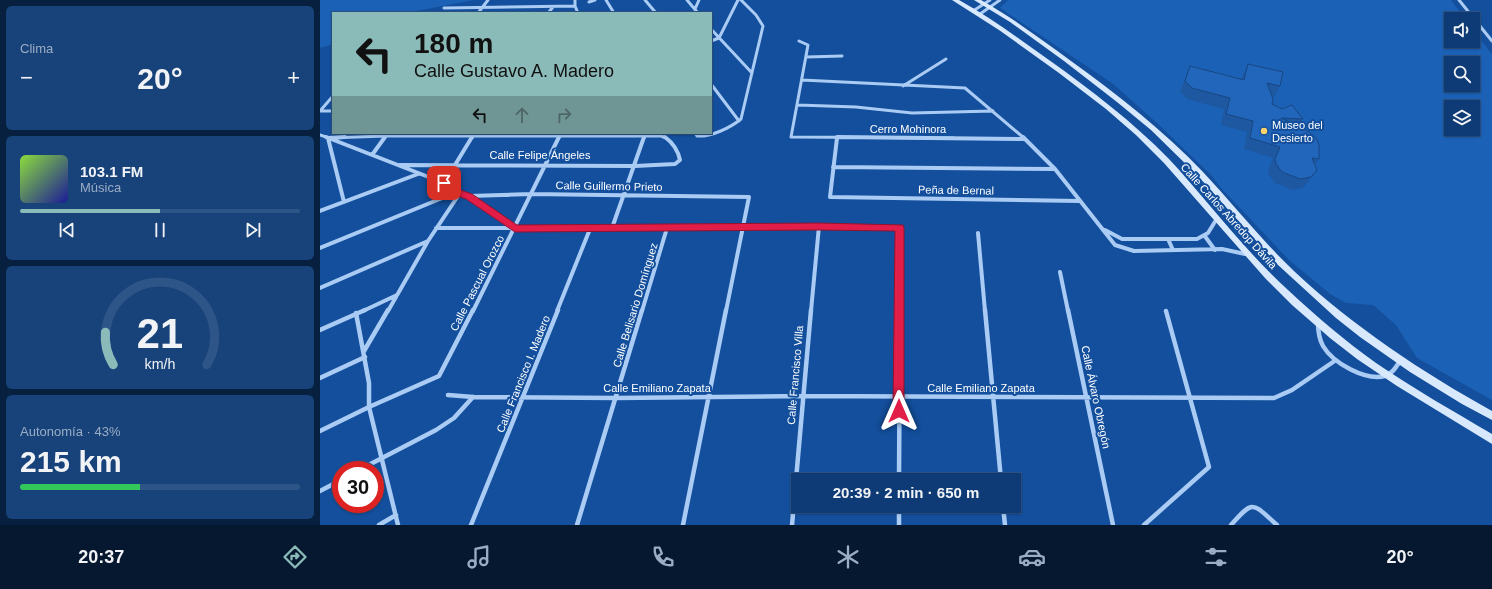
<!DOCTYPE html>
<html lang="es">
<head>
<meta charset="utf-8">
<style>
  :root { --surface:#0e3b75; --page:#17427a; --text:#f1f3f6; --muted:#9badc5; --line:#2e5587; --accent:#8bbbb9 }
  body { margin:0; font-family:Arial,sans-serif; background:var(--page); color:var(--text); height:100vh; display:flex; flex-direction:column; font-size:15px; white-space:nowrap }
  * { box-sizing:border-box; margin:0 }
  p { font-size:13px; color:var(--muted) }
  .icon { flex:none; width:22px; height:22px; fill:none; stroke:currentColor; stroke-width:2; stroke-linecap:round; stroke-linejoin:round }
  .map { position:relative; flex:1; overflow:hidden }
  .panel { display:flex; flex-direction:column; gap:6px; padding:6px; background:#082040; width:320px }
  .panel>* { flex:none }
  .top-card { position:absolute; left:12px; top:12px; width:380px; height:122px; border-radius:0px; box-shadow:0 1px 3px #0004,0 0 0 1px var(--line); background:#8bbbb9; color:#111; overflow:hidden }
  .tools { position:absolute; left:1124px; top:12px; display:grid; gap:8px }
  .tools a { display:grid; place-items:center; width:36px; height:36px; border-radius:0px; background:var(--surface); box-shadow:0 1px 3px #0004,0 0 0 1px var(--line); font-size:20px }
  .speed { position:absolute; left:12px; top:461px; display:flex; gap:8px; font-size:20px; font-weight:700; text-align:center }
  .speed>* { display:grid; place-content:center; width:52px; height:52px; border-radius:50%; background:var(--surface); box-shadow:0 1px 3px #0004,0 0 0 1px var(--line); line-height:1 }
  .speed .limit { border:6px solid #d22; background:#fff; color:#111 }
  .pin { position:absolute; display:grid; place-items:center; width:34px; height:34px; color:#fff; margin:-17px; border-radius:8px; box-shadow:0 2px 6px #0006 }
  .me { position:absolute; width:44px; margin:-22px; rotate:0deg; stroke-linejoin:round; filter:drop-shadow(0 0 3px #0008) }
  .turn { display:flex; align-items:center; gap:14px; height:84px; padding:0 16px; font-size:18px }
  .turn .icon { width:52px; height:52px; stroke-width:2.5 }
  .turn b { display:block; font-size:28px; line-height:34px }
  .lanes { display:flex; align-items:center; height:38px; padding:0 16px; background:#0003; justify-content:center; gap:20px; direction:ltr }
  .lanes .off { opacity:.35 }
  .big { font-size:30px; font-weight:600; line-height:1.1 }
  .panel .card { flex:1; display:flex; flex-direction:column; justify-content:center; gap:6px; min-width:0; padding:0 14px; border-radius:6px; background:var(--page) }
  .panel .dial { align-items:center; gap:0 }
  .dial svg { height:104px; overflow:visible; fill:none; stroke:var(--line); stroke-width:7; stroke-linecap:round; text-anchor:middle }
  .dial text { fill:var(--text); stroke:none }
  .song { display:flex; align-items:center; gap:12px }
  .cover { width:48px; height:48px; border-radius:6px; background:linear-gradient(135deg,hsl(90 70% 55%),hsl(240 70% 35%)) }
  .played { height:4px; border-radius:2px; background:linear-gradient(90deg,var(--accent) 50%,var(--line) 50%) }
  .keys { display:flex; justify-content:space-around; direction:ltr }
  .heat { display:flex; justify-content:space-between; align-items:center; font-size:22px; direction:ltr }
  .charge { height:6px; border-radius:3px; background:linear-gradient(90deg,#34c759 43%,var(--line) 0) }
  .trip { position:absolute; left:471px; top:473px; width:230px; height:40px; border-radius:0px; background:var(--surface); box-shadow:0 1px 3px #0004,0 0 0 1px var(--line); font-weight:600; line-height:40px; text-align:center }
  .tabs { display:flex; height:64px; justify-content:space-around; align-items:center; background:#06182f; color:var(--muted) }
  .tabs .icon { width:28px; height:28px }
  .tabs .selected { color:var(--accent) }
  .tabs b { font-size:18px; color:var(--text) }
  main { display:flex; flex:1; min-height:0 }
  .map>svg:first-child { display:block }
  .green { fill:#1b61b6; fill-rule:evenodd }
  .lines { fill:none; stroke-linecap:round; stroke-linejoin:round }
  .minor-far2 { stroke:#a9cbf4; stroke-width:3 }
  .minor-far1 { stroke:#a9cbf4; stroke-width:4 }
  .minor { stroke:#a9cbf4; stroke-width:4.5 }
  .secondary { fill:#d9e9fd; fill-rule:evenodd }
  .wall { fill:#1d58a1 }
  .building { fill:#26b; stroke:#184783 }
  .route { fill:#e11d48; stroke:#92132f }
  .poi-dot { fill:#ffd46c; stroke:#134f9c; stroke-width:1.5 }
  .labels { text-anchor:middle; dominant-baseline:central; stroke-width:4; stroke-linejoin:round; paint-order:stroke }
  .poi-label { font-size:11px; fill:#fff; stroke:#134f9c; text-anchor:start }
  .street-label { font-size:11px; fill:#fff; stroke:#134f9c }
</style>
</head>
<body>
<main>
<section class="panel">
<div class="card"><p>Clima</p>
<div class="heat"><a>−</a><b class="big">20°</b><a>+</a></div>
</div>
<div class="card">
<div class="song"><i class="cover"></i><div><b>103.1 FM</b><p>Música</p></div></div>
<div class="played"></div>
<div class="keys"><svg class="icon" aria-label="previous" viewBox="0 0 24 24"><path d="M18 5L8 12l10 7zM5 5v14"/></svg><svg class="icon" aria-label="pause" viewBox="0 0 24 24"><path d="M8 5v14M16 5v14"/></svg><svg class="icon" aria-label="next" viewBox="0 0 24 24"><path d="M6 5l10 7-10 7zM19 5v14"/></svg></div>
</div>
<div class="card dial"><svg viewBox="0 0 100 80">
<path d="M14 69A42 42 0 1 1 86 69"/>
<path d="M14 69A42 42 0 0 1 8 44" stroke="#8bbbb9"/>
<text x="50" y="56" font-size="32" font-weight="700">21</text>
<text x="50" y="72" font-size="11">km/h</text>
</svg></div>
<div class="card"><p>Autonomía · 43%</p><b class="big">215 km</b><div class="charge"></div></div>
</section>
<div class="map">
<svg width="1172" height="525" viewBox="0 0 1172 525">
  <rect width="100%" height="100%" fill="#134f9c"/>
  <path class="green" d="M 0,0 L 154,0 L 85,13 L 13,13 L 13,44 L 0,48 Z
    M 688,0 L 1131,0 L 1145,19 L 1131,19 L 1131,41 L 1153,41 L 1153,30 L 1172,54 L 1172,400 L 1097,358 L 1076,325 L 1053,305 L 1026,303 L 1010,294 L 969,260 L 902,189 L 891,175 L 837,123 L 792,83 L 680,8 ZM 1131,63 L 1153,63 L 1153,85 L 1131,85 ZM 1131,107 L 1153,107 L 1153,129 L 1131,129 Z"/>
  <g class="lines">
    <path class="minor-far2" d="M 255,0 L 255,6 L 258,13
      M 286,0 L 294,13
      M 325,0 L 336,13
      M 367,0 L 378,13
      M 1139,0 L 1172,41
      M 269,2 L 275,0
      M 124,8 L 255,6
      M 375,9 L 379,0
      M 653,11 L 670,0
      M 158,13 L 168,0
      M 228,13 L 233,7
      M 660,14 L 680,0
      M 391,29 L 432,73
      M 391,41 L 399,38 L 418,0
      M 479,41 L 488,45 L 471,137 L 634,138
      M 486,57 L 522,56
      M 482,80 L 645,88 L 704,138
      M 391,84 L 419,121
      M 583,86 L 626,59
      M 478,105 L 536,107 L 592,113 L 673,111
      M 0,111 L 13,96
      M 0,111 L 13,111
      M 375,133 L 377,136 C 391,137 410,128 421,119 L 443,26 L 436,15 L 421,0
      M 0,135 L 9,138
      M 8,138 L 65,136 L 341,136 L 346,138
      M 64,138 L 68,133
      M 152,138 L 155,133
      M 238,138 L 241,133
      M 324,138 L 325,136"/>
    <path class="minor-far1" d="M 6,137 L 124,183 L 140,193 L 149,196 L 195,228
      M 517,137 L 705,139
      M 703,137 L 735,169 L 795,245 L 814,251 L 902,249 L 925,254
      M 517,138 L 510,197 L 760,201
      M 52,155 L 65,137
      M 79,165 L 315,166 L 355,164 L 360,160 C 358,150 353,143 345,137
      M 513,167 L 735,169
      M 124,183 L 152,137
      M 149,196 L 211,194 L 429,197 L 406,311
      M 24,202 L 8,138 L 25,137
      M 0,211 L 98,174
      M 116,228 L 580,228 L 580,311
      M 292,228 L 324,137
      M 785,230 L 802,239 L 877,239 L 888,233 L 896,220
      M 658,233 L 665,311
      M 884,235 L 895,250
      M 848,239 L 853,250
      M 0,248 L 137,192
      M 740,272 L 748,311
      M 0,288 L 108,241
      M 43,311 L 77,295
      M 68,311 L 108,241 L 140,193
      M 153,311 L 239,137
      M 237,311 L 270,229
      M 322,311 L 347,228
      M 491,311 L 499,226"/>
    <path class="minor" d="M 665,310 L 681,480
      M 748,310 L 793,525
      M 36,313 L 49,383 L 49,407 L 78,525
      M 998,322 C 998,330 999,339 1003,346 C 1013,363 1045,381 1065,376 C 1073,373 1076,367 1080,361
      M 0,330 L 45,310
      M 44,351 L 68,310
      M 0,378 L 45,357
      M 128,395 L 153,397 L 296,398 L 482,396 L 954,398 L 972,390 L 1016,360
      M 0,431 L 49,407 L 119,376 L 153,310
      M 39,470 L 116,430 L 134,418 L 153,397
      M 579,480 L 580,310
      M 0,491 L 21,480
      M 579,506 L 579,525
      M 683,506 L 685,525
      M 59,525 L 76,515
      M 151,525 L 238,310
      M 257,525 L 322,310
      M 363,525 L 406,310
      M 472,525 L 491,310
      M 824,525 L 889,467 L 846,311
      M 911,525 C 934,499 932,503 957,525"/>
    <path class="secondary" d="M 632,0 L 639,0 C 670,17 699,39 729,60 C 771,90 813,122 849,159 C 889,202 924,250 968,290 C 996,316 1025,341 1056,363 C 1094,389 1133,411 1172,434 L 1172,444 L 1077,386 L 1037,359 L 1010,338 L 972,305 L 945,278 L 844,163 L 816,135 L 786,109 L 739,73 L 679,30 Z
      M 654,0 L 661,0 C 693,18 722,40 751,61 C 798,95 843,130 883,172 C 914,205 942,241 975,272 C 1034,327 1102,372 1172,411 L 1172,420 L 1142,404 L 1090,372 L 1040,337 L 1016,318 L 958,265 L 878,176 L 831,130 L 797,102 L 744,61 L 690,22 Z"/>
  </g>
  <path class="wall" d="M 928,64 L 960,86 L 954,97 L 953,97 L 952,104 L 962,109 L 983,119 L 978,127 L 999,159 L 995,165 L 997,170 L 983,188 L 973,190 L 955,183 L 949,175 L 948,170 L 953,158 L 924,149 L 927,132 L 901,125 L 904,109 L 867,99 L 860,92 L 870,66 L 922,79 L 923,75 Z"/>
  <path class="building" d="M 928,64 L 963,72 L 960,86 L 947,83 L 953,99 L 952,104 L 962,109 L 972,105 L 983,119 L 961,118 L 989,132 L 996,138 L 999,145 L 999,159 L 992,158 L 997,170 L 991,177 L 980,179 L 962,172 L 956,164 L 955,159 L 960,147 L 930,138 L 933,121 L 906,114 L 910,98 L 872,88 L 865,81 L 870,66 L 924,80 Z"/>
  <path class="route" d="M 124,180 L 143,191 L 152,194 L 197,225 L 499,223 L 583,225 L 584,228 L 584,411 L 582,414 L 579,416 L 575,414 L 573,411 L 575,231 L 499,230 L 195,232 L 146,199 L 137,196 L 121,185 L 120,183 L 121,181 Z"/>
  <circle class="poi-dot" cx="944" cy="131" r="4"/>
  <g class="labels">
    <g class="poi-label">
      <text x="952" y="125">Museo del<tspan x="952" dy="13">Desierto</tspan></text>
    </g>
    <g class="street-label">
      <text x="588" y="129">Cerro Mohinora</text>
      <text x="220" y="155">Calle Felipe Ángeles</text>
      <text transform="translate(289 186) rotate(1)">Calle Guillermo Prieto</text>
      <text transform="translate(636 190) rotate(1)">Peña de Bernal</text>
      <text transform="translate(909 216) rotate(48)">Calle Carlos Abredop Dávila</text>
      <text transform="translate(157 283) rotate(-63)">Calle Pascual Orozco</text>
      <text transform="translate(315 305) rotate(-73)">Calle Belisario Domínguez</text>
      <text transform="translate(203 374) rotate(-68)">Calle Francisco I. Madero</text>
      <text transform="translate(475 375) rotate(-85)">Calle Francisco Villa</text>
      <text x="337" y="388">Calle Emiliano Zapata</text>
      <text x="661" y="388">Calle Emiliano Zapata</text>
      <text transform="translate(776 397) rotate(78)">Calle Álvaro Obregón</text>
    </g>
  </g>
</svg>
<div class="tools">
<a><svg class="icon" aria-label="sound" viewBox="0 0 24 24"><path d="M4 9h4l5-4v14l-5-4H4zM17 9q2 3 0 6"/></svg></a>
<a><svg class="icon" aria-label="search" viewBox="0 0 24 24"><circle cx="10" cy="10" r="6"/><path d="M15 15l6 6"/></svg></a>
<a><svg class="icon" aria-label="layers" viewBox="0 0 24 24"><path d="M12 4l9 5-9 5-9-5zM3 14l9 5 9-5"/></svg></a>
</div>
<div class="speed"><div class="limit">30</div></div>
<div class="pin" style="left:124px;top:183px;background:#d93025"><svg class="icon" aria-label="arrive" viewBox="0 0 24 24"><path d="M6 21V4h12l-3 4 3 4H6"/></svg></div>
<svg class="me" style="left:579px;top:411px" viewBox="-20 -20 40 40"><path d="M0-17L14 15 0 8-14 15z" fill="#e11d48" stroke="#fff" stroke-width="4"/></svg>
<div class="trip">20:39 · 2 min · 650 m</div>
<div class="top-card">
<div class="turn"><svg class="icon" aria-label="left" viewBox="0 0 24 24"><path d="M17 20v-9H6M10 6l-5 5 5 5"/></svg><div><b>180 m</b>Calle Gustavo A. Madero</div></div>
<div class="lanes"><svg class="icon" aria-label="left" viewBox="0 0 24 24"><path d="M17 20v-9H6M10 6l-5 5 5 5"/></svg><svg class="icon off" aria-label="ahead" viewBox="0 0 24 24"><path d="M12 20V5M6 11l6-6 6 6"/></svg><svg class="icon off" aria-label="right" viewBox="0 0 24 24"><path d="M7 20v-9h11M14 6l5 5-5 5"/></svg></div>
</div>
</div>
</main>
<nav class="tabs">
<b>20:37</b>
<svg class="icon selected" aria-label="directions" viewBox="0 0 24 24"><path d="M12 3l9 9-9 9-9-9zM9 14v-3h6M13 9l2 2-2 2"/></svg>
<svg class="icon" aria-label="music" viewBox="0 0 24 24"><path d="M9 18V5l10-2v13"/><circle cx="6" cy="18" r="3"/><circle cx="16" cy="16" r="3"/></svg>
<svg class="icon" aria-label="phone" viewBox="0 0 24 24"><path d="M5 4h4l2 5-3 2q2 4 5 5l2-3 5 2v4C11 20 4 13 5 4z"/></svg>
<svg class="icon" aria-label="climate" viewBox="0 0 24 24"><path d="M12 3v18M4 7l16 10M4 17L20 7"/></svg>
<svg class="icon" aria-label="car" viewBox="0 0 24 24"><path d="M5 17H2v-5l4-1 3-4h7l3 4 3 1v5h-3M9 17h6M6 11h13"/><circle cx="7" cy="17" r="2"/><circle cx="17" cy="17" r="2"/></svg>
<svg class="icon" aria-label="filters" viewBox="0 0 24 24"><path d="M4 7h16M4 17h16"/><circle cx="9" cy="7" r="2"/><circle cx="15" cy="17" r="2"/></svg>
<b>20°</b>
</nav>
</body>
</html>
